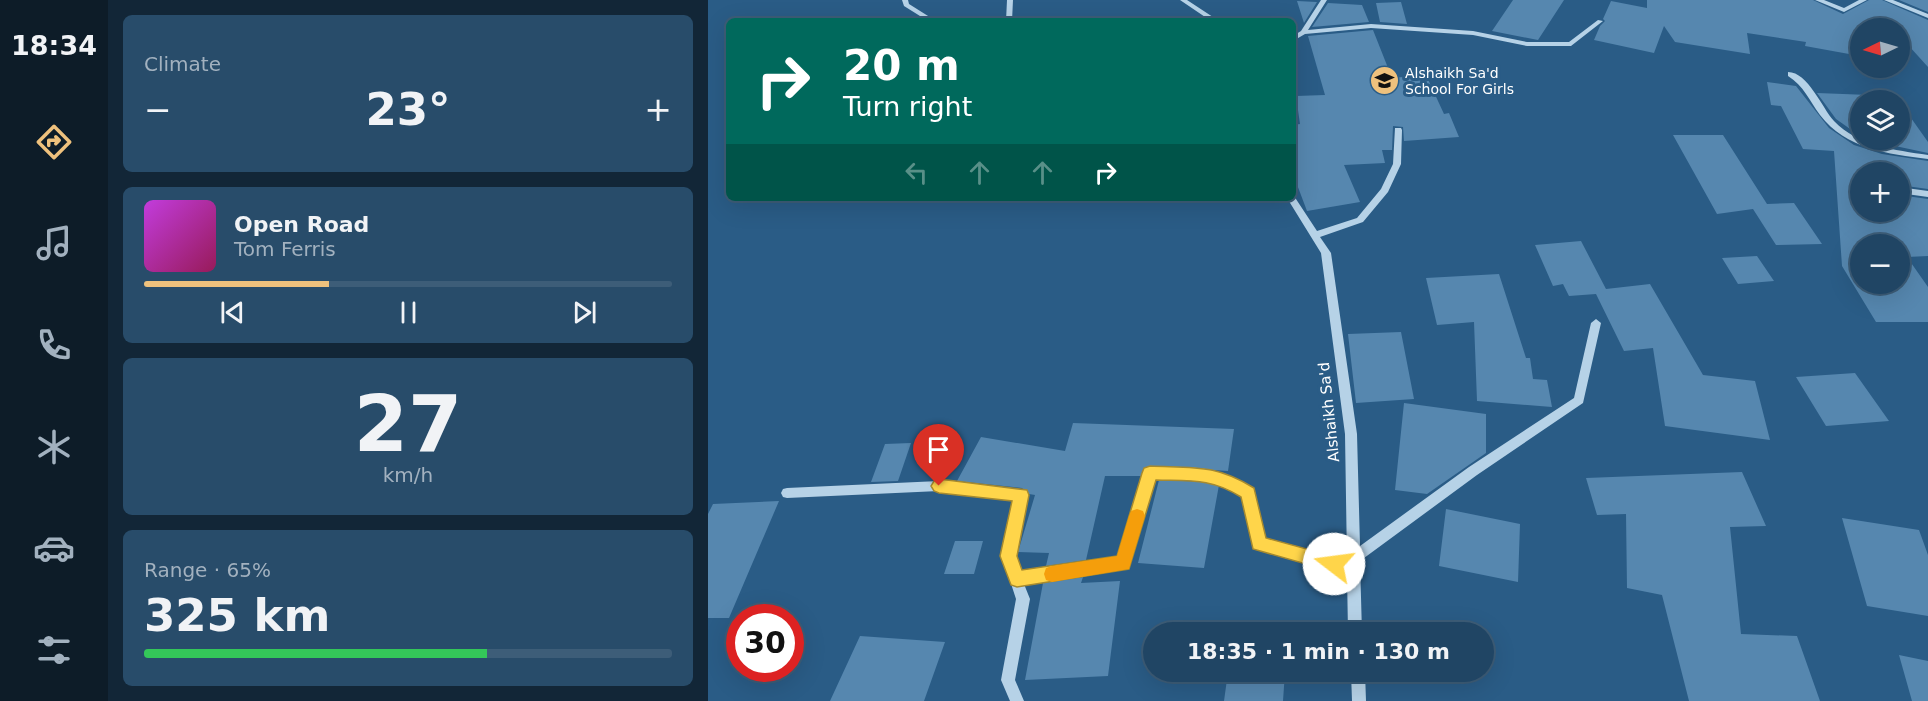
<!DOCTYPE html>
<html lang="en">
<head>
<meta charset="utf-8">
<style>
  :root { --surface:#204564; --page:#284c6a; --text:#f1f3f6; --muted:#a2b1bf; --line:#3d5d78; --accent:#eec17d }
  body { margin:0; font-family:"DejaVu Sans",sans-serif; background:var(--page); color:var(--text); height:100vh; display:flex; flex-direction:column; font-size:22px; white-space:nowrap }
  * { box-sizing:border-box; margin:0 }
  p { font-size:20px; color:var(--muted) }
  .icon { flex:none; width:33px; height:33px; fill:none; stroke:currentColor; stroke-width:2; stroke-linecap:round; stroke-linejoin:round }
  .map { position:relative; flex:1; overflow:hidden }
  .drawer { display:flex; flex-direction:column; gap:15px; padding:15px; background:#122637; width:600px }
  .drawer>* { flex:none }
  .hud { position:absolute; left:18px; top:18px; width:570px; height:183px; border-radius:9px; box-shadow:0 6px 24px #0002,0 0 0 2px var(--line); background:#00695c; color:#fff; overflow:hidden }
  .needle { width:39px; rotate:265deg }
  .buttons { position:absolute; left:1142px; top:18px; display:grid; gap:12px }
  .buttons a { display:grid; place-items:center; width:60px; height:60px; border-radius:50%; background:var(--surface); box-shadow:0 6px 24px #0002,0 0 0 2px var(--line); font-size:30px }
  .speed { position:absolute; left:18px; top:604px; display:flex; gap:12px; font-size:30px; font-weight:700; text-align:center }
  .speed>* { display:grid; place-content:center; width:78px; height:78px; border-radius:50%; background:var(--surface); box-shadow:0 6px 24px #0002,0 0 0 2px var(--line); line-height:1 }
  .speed .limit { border:9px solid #d22; background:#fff; color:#111 }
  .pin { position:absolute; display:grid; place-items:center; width:51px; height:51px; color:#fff; margin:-62px -26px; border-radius:50% 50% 50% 0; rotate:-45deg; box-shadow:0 0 6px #0007 }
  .pin .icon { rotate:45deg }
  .me { position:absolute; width:66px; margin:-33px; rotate:285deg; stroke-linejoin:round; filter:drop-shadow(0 0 4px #0008) }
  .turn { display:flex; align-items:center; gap:21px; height:126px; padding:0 18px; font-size:27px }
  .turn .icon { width:78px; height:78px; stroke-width:2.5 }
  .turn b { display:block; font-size:42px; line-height:51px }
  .lanes { display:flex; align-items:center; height:57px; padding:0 18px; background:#0003; justify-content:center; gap:30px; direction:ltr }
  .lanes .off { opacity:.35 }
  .big { font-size:45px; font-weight:700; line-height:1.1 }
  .drawer .card { flex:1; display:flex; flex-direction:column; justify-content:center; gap:9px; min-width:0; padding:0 21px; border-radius:9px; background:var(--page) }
  .drawer .dial { align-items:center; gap:0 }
  .dial b { font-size:78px; line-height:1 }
  .song { display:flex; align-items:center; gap:18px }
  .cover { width:72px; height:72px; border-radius:9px; background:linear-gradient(135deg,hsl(290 70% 55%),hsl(330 70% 35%)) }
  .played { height:6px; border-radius:3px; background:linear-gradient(90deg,var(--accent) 35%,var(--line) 35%) }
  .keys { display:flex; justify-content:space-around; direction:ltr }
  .heat { display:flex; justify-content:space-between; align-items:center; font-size:33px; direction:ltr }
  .charge { height:9px; border-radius:4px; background:linear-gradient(90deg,#34c759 65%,var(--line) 0) }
  .trip { position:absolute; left:435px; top:622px; width:351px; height:60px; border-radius:30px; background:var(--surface); box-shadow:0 6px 24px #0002,0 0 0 2px var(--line); font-weight:700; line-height:60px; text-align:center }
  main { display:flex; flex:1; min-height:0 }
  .tab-bar { display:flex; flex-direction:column; width:108px; justify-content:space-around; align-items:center; background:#0d1c28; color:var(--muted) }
  .tab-bar .icon { width:42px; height:42px }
  .tab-bar .active { color:var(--accent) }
  .tab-bar b { font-size:27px; color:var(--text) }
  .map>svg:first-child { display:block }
  .building { fill:#5687af; fill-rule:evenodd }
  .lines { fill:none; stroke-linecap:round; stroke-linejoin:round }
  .minor { fill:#b6d2e7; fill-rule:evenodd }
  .route { fill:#ffd54a; stroke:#a68a30; stroke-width:1.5 }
  .slow { fill:#f59e0b }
  .labels { text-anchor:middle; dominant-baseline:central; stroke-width:6; stroke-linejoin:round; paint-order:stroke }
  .far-poi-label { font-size:14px; fill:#fff; stroke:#2a5c86; text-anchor:start }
  .street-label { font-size:15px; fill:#fff; stroke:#2a5c86 }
</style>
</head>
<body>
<main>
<nav class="tab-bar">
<b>18:34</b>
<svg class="icon active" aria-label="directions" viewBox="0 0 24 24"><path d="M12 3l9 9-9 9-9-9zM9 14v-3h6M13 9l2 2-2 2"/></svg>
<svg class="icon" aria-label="music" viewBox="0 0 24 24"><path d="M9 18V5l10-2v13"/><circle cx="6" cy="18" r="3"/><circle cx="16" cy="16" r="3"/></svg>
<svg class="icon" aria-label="phone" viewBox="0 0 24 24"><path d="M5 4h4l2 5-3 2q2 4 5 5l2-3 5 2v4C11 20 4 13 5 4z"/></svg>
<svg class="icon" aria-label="climate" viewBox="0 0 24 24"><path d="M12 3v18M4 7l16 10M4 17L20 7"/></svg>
<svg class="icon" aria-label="car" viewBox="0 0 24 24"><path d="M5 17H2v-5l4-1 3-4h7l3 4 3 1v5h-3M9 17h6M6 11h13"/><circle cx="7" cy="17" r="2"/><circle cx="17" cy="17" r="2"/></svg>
<svg class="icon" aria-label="filters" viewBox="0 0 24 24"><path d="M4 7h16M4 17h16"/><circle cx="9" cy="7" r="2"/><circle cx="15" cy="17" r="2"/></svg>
</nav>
<section class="drawer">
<div class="card"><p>Climate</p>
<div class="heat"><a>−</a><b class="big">23°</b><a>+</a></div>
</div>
<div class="card">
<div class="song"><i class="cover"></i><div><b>Open Road</b><p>Tom Ferris</p></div></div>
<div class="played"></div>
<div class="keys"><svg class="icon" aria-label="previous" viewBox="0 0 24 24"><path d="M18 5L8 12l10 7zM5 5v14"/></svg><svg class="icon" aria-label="pause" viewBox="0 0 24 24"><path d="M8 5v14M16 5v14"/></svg><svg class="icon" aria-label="next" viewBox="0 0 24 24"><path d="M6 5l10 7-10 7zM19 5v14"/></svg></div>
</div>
<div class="card dial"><b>27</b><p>km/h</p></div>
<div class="card"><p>Range · 65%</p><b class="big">325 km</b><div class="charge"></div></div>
</section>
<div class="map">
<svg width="1220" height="701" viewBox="0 0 1220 701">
  <rect width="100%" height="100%" fill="#2a5c86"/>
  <path class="building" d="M 805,0 L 856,0 L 830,40 L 784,31 Z
    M 939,0 L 1105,0 L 1135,14 L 1161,0 L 1174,0 L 1220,20 L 1220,67 L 1191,35 L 1191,28 L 1152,27 L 1152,56 L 1097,46 L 1098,42 L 1039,33 L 1042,54 L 967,42 L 956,26 L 946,53 L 886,40 L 892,26 L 897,21 L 895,19 L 903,1 L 939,8 Z
    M 1191,0 L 1220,0 L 1220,12 Z
    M 589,1 L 609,2 L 596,23 Z
    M 693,2 L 699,24 L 672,22 L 668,3 Z
    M 620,3 L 654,5 L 661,22 L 604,27 Z
    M 665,30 L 684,78 L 718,75 L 736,114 L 741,113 L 751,137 L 696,141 L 695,127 L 685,126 L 684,150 L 674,150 L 677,163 L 636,165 L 652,202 L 599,211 L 585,174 L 585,125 L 592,124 L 588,96 L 617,95 L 600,36 Z
    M 1059,82 L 1088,86 L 1121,128 L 1146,145 L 1174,154 L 1220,161 L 1220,189 L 1191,185 L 1191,172 L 1152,172 L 1152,212 L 1191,212 L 1191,195 L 1220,199 L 1220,256 L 1199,257 L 1220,287 L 1220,322 L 1168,322 L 1134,266 L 1126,151 L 1095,149 L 1073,106 L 1063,105 ZM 1152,244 L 1191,244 L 1191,284 L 1152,284 Z
    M 1109,93 L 1187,96 L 1191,100 L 1152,100 L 1152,136 L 1128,119 Z
    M 1191,101 L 1220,142 L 1220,153 L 1159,140 L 1191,140 Z
    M 965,135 L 1015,135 L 1059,204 L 1086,203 L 1114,244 L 1068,245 L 1045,209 L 1009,214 Z
    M 873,241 L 898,289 L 942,284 L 995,375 L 1047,381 L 1062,440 L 957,426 L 945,348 L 916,351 L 888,294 L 861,296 L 855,284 L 845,286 L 827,245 Z
    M 1049,256 L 1066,281 L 1030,284 L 1014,258 Z
    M 791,274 L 818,358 L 822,358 L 825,379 L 839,380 L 844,407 L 769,401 L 766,322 L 729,325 L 718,278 Z
    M 693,332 L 706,399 L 648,403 L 640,334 Z
    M 1147,373 L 1181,421 L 1118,426 L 1088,377 Z
    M 696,403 L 778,414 L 778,453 L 719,494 L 687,490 Z
    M 365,423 L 526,429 L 520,471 L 442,466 L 436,468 L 433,476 L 397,476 L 378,560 L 338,566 L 341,553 L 310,552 L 327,495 L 321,494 L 314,488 L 249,481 L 273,437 L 357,451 Z
    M 203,443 L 190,481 L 163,482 L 177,444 Z
    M 1034,472 L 1058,526 L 1022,527 L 1033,634 L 1089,636 L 1112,701 L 981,701 L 954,595 L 919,588 L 918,514 L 889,515 L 878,478 Z
    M 451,480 L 499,482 L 511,485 L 496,568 L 430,563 Z
    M 71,501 L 21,618 L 0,618 L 0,514 L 5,504 Z
    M 738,509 L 812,524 L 810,582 L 731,566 Z
    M 1134,518 L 1211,530 L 1220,555 L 1220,616 L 1159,606 Z
    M 247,541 L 275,541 L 266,574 L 236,574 Z
    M 375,577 L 373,583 L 412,581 L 400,676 L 317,680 L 335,583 Z
    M 152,636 L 237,642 L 216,701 L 122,701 Z
    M 1191,655 L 1220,661 L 1220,701 L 1204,701 Z
    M 520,672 L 577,672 L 575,701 L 516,701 Z"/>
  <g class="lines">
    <path class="minor" d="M 194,0 L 200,0 L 201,4 L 228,21 L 220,21 L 196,6 Z
      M 299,0 L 305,0 L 304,21 L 298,21 Z
      M 472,0 L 479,0 L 511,21 L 503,21 Z
      M 613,0 L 619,0 L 600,30 L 663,24 L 765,31 L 819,42 L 861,42 L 890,20 L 895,21 L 863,46 L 819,46 L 765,35 L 663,28 L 597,34 L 585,41 L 585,36 L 593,31 Z
      M 1107,0 L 1116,0 L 1136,8 L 1151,0 L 1159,0 L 1136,12 Z
      M 1176,0 L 1185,0 L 1220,14 L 1220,18 Z
      M 1080,72 C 1100,72 1114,108 1126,121 C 1150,146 1187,150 1220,155 L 1220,159 C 1180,154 1138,149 1112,115 C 1101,100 1096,86 1080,76 Z
      M 687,128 L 693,128 L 694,130 L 693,164 L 680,192 L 655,222 L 612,237 L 623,253 L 649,434 L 652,546 L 761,467 L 866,398 L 883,323 L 888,319 L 893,323 L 875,403 L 769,475 L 652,561 L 654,633 L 640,633 L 639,574 L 547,547 L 535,496 L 515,484 L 499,480 L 446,478 L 420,567 L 316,584 L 322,599 L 307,680 L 316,701 L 302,701 L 293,680 L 308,599 L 294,556 L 306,500 L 231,491 L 79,498 L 75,497 L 73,493 L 75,489 L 79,488 L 231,481 L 313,490 L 317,491 L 319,495 L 306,556 L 312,572 L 410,558 L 438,469 L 442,468 L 499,470 L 518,474 L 544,489 L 556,539 L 639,561 L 637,434 L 613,253 L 579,198 L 585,198 L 586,196 L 609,231 L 649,218 L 673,189 L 685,164 Z
      M 1191,187 L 1220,191 L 1220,197 L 1191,193 Z
      M 643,672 L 657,672 L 658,701 L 644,701 Z"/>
  </g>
  <path class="route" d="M 442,466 C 486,468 507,464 546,488 L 558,538 L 632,558 L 634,564 L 632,569 L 626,572 L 545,549 L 533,497 C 503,478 482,481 448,480 L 421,569 L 309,587 L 303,585 L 292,556 L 304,501 L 231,493 L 226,491 L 223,486 L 226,481 L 231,479 L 319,490 L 321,495 L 309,556 L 314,570 L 409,556 L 434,473 L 436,468 Z"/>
  <path class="slow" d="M 429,509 L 435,511 L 437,516 L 421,569 L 344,582 L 338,580 L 336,574 L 338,568 L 344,566 L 409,556 L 421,516 L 423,511 Z"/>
  <defs>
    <symbol id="school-disc" viewBox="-11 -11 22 22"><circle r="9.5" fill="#eec17d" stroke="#2a5c86"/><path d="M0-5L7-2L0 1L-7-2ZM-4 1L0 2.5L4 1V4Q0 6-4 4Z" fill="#111"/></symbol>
  </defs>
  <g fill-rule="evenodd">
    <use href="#school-disc" x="660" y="64" width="33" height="33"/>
  </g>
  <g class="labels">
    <g class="far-poi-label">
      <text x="697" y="73">Alshaikh Sa'd<tspan x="697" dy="16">School For Girls</tspan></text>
    </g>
    <g class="street-label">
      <text transform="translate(621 412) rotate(-96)">Alshaikh Sa'd</text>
    </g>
  </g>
</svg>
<div class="buttons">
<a><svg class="needle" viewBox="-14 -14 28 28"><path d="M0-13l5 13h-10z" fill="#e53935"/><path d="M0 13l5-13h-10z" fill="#a2b1bf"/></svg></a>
<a><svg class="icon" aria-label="layers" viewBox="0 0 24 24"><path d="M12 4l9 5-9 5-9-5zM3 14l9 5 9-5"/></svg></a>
<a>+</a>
<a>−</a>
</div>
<div class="speed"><div class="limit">30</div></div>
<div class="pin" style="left:231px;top:486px;background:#d93025"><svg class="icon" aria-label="arrive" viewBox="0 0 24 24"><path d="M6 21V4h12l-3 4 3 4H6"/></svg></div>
<svg class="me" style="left:626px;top:564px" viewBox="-20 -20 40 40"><circle r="19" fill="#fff"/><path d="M0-13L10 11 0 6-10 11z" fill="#ffd54a"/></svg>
<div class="trip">18:35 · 1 min · 130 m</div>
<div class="hud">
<div class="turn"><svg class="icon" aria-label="right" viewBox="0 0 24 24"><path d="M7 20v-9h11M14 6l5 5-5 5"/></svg><div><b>20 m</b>Turn right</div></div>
<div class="lanes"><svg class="icon off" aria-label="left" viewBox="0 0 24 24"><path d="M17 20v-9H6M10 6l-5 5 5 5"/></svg><svg class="icon off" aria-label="ahead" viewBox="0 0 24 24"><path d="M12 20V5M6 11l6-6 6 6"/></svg><svg class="icon off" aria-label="ahead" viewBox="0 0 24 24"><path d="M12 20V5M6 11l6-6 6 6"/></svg><svg class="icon" aria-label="right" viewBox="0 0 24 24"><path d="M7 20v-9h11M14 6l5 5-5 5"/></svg></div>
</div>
</div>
</main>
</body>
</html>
